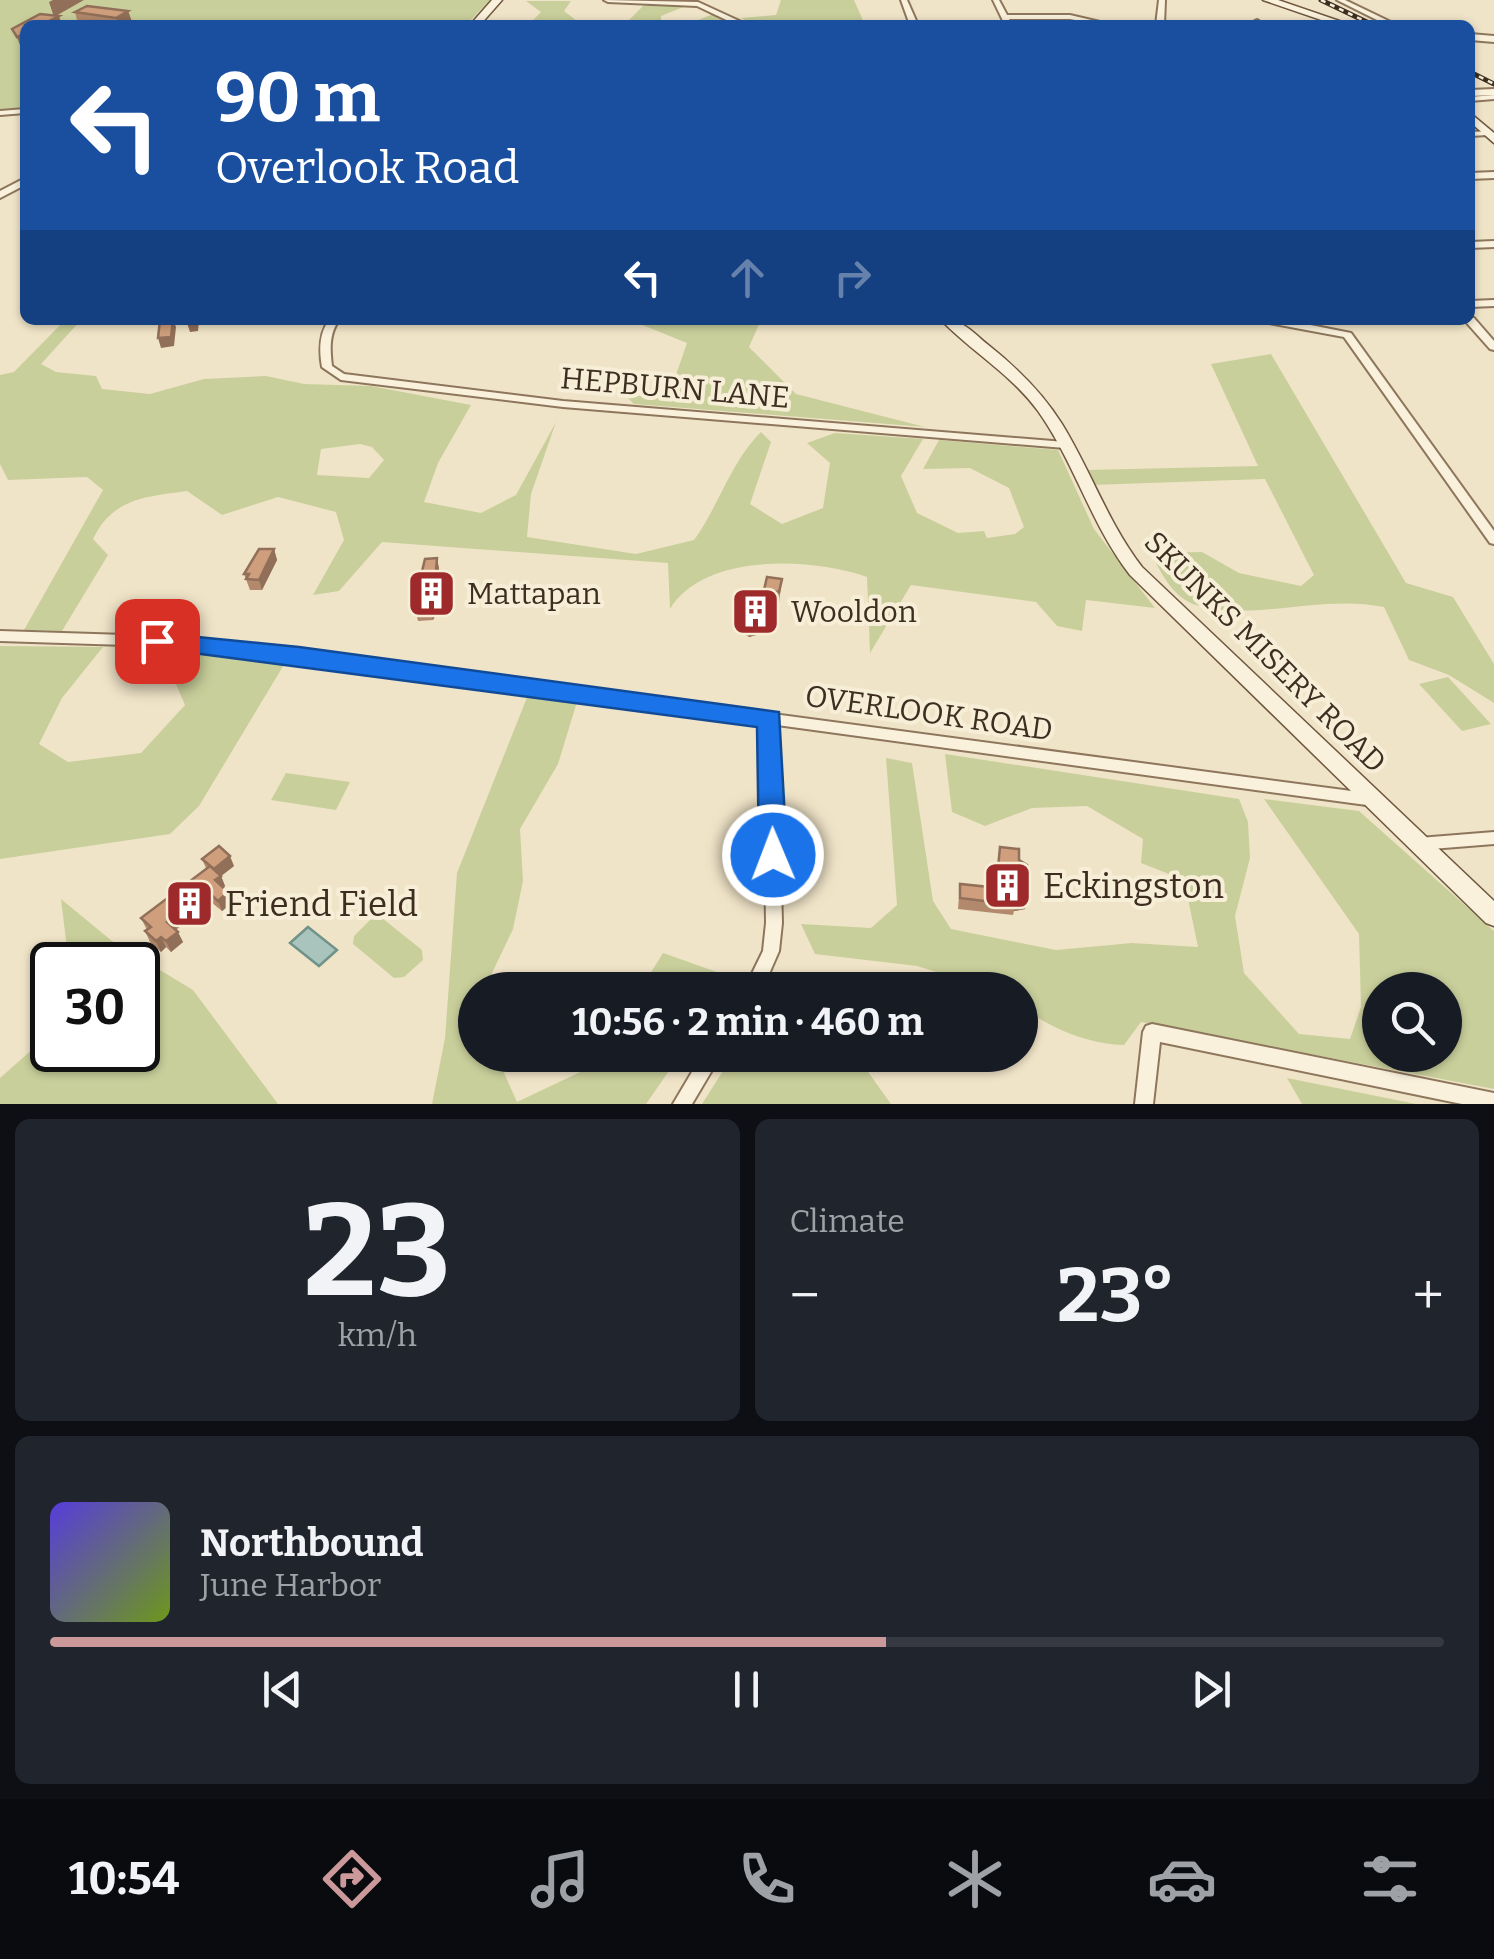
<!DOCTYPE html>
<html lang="en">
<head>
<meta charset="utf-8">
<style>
  :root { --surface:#171b24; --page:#20242c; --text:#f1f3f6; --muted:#9ea1a6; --line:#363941; --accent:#cc999b }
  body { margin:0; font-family:Bitter,serif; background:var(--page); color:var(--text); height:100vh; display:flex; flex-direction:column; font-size:38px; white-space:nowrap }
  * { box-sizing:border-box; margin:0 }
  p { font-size:32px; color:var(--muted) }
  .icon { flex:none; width:55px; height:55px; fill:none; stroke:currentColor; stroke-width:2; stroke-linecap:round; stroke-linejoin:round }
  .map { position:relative; height:1104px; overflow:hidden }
  .details { display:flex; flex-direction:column; gap:15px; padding:15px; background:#0d0f14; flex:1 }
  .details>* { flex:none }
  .guide { position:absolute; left:20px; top:20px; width:1455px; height:305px; border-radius:15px; box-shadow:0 2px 8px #0004; background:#1a4fa0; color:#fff; overflow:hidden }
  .fabs { position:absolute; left:1362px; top:972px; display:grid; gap:20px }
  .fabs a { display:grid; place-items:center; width:100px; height:100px; border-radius:50%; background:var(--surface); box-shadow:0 2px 8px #0004; font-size:50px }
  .speed { position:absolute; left:30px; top:942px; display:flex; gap:20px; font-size:50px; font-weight:700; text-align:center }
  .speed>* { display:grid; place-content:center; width:130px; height:130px; border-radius:50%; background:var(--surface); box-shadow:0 2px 8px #0004; line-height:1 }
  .speed .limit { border:5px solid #111; border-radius:15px; background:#fff; color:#111 }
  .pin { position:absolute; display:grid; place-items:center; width:85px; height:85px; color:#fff; margin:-42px; border-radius:20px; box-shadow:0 5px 15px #0006 }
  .me { position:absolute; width:110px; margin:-55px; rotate:359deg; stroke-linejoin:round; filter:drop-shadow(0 0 8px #0008) }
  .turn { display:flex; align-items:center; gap:35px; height:210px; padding:0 30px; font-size:45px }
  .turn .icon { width:130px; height:130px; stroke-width:2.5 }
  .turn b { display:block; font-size:70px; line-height:85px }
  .lanes { display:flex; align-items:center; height:95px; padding:0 30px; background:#0003; justify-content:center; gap:50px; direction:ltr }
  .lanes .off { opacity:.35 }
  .big { font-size:75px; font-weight:700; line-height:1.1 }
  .details .card { flex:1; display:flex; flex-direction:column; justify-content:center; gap:15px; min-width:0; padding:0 35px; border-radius:15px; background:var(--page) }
  .details .dial { align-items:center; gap:0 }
  .dial b { font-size:130px; line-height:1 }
  .song { display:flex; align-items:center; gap:30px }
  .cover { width:120px; height:120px; border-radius:15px; background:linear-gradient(135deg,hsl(250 70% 55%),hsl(80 70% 35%)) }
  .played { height:10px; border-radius:5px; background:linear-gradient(90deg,var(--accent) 60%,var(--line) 60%) }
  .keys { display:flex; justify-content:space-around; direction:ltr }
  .heat { display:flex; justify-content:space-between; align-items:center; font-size:55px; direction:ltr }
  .details .tiles { flex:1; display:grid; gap:15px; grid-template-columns:1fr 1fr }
  .card:last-child { grid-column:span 2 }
  .trip { position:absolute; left:458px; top:972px; width:580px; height:100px; border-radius:50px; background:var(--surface); box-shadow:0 2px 8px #0004; font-weight:700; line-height:100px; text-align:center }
  .tab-bar { display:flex; height:160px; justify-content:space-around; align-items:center; background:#090b0e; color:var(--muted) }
  .tab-bar .icon { width:70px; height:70px }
  .tab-bar .on { color:var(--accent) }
  .tab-bar b { font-size:45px; color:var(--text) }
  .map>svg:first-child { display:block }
  .green { fill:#c9cf9b; fill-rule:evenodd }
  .water { fill:#a9c4bc; stroke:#6f938a; stroke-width:2.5 }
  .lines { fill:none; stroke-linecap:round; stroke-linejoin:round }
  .minor-casing { stroke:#8d765c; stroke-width:4 }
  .tertiary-casing { stroke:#8d765c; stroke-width:4 }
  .secondary-casing { stroke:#6f573f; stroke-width:3 }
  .minor { fill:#faf1dc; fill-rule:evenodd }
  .tertiary { fill:#faf1dc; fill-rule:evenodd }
  .secondary { fill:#faf1dc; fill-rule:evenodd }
  .rail-casing { stroke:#3d2e20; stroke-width:5 }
  .rail { stroke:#f7eed8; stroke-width:2.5; stroke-dasharray:5; stroke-linecap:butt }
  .wall { fill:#b2896c }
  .shaded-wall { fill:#916f58 }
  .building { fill:#cf9f7d; stroke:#916f58; stroke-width:2.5 }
  .route { fill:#1a73e8; stroke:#114b97; stroke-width:2.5 }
  .labels { text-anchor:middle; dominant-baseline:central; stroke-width:8; stroke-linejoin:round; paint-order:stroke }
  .street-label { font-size:30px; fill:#3d2e20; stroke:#f7eed8 }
  .poi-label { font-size:30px; fill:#3d2e20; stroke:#f7eed8; text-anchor:start }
  .near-poi-label { font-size:35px; fill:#3d2e20; stroke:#f7eed8; text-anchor:start }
</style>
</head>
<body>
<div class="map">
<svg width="1494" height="1104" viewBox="0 0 1494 1104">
  <rect width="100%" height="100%" fill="#f0e4c8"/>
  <path class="green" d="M 0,0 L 490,0 L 466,25 L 25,25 L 25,110 L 0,112 Z
    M 781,0 L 854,0 L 865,25 L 754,25 L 741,18 L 776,15 Z
    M 526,1 L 571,1 L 564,11 L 577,21 L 627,22 L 645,4 L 686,6 L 661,16 L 661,24 L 688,24 L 713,14 L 736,25 L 528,25 L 541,12 Z
    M 65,320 L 81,320 L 41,364 L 56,372 L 96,376 L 102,389 L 150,394 L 204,379 L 266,376 L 304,384 L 371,386 L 471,405 L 438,463 L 424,502 L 481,513 L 516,495 L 556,422 L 531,494 L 527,537 L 636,554 L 694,540 C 720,504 730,463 761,432 L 771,442 L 750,504 L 782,524 L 823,508 L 830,463 L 807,443 L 835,433 L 923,439 L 901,476 L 917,513 L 958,533 L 984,531 L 987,538 L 1015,534 L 1024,527 L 1009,488 L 970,468 L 923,469 L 939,440 L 1058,450 L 1094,529 L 1155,608 L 1086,600 L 1082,631 L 1057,626 L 1036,602 L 911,585 L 870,653 L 867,577 C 811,557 703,553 670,609 L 668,563 L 382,542 L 339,591 L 313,595 L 344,540 L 336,512 L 278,497 L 222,515 L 187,491 C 145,497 113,498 93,539 L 108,555 L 62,631 L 24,630 L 103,490 L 87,477 L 8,480 L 0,464 L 0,375 L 14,372 ZM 360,444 L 372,447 L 384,460 L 369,478 L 317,475 L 321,449 Z
    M 609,320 L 761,320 L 749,347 L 796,394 L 925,427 L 634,404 L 625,395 L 668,398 L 687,343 L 635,322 Z
    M 1271,354 L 1406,583 L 1453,597 L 1494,664 L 1494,703 L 1449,675 L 1409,660 L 1384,607 C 1321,594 1253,622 1196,605 C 1173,598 1161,573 1151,553 L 1202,552 L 1239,573 L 1301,586 L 1314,575 L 1265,479 L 1091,485 L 1087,470 L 1258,466 L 1211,364 Z
    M 0,646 L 103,647 L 62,698 L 39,744 L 68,762 L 141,753 L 185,705 L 169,668 L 137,647 L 285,663 L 199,806 L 170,834 L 0,859 Z
    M 1448,677 L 1491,724 L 1462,731 L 1419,684 Z
    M 528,695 L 577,702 L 558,764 L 520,829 L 523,881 L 513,929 L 484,990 L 475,990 L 475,1055 L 496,1055 L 517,1102 L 595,1065 L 601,1055 L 680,1055 L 646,1104 L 432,1104 L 445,1038 L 457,873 Z
    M 945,754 L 1239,799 L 1248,822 L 1250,858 L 1235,916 L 1244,973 L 1299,1034 L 1350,1039 L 1361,1007 L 1359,934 L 1264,799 L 1359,811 L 1494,931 L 1494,1089 L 1141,1022 L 1124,1045 C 1087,1044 1050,1028 1020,1006 L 1020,990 L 994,990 L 917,966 L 815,954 L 801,924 L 871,928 L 897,905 L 886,758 L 912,763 L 933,901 L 951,929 L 1056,950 L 1132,943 L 1198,947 L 1184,880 L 1141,863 L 1143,839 L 1087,806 L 1032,808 L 985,826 L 952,812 ZM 1380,990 L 1445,990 L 1445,1055 L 1380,1055 Z
    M 286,773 L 350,782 L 336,810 L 271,800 Z
    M 61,899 L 112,941 L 193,990 L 278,1104 L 0,1104 L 0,1078 L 52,1032 L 52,1050 L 138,1050 L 138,965 L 69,965 Z
    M 382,918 L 422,950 L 423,960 L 404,977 L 394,978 L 353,944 L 354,936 L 370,920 Z
    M 663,953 L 734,978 L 726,990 L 640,990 Z
    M 733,1055 L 856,1055 L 891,1104 L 702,1104 Z
    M 1287,1078 L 1416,1104 L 1302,1104 Z"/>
  <path class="water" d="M 308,927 L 337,950 L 319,966 L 290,943 Z"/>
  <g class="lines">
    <defs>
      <path id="minor" d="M 901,0 L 907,0 L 918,25 L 910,25 Z
        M 993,0 L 999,0 L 1007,15 L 1070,15 L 1100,22 L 1096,24 L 1070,19 L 1009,19 L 1012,24 L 1005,25 Z
        M 1159,0 L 1165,0 L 1164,25 L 1156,25 Z
        M 1337,0 L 1345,0 L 1397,25 L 1387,25 Z
        M 1257,20 L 1265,25 L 1257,25 L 1253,22 Z
        M 1494,95 L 1494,99 L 1470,101 L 1470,97 Z
        M 25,109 L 25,113 L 0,115 L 0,111 Z
        M 1491,131 L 1491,135 L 1488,135 L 1470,136 L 1470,132 Z
        M 1494,172 L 1494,178 L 1470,179 L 1470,173 Z
        M 1494,300 L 1494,306 L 1470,307 L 1470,301 Z
        M 1470,317 L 1474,318 L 1494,341 L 1494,350 L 1490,349 L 1466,322 L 1465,320 L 1470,320 Z
        M 329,320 L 339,320 C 329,334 330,349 332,366 L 344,374 L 563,401 L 1065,442 L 1071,445 L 1065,448 L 563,407 L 341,380 L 322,367 C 319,350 319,334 329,320 Z
        M 1264,320 L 1285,320 L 1351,333 L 1494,531 L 1494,544 L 1490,543 L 1344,337 L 1269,323 Z
        M 0,631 L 157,636 L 299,651 L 1374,794 L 1379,796 L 1382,800 L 1379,804 L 1374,806 L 777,725 L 782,923 L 779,951 L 762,990 L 744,990 L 763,951 L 766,923 L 763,723 L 299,661 L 157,646 L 0,641 Z
        M 1494,832 L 1494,844 L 1419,850 L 1414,848 L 1411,844 L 1414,840 L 1419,838 Z
        M 1152,1024 L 1494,1093 L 1494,1104 L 1462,1104 L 1160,1042 L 1153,1104 L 1135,1104 L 1143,1032 L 1146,1026 Z
        M 702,1055 L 721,1055 L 692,1104 L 673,1104 Z"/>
      <path id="tertiary" d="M 604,0 L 698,2 L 748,25 L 737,25 L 697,6 L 608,2 Z
        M 1470,34 L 1494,36 L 1494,42 L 1470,40 Z
        M 1494,89 L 1494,95 L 1470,96 L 1470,90 Z
        M 25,178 L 25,185 L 0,198 L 0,191 Z
        M 1494,241 L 1494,247 L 1470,248 L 1470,242 Z"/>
      <path id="secondary" d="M 492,0 L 502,0 L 480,25 L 470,25 Z
        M 1263,0 L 1278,0 L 1351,25 L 1336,25 Z
        M 1470,113 L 1494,133 L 1494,143 L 1470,122 Z
        M 941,320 C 964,320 970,330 987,344 C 1016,367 1042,392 1062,424 C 1091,471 1108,523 1142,567 L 1494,901 L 1494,926 L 1486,923 L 1130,575 C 1091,525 1075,463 1038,411 C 1011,374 972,352 941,320 Z"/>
    </defs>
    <use href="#minor" class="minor-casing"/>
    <use href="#tertiary" class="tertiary-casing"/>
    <use href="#secondary" class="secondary-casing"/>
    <use href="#minor" class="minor"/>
    <use href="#tertiary" class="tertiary"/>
    <use href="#secondary" class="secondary"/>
    <defs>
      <path id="rail" d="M 1321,0 L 1373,25
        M 1470,72 L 1494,84"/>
    </defs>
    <use href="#rail" class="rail-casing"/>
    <use href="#rail" class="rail"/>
  </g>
  <path class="wall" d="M 128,11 L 132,22 L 127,25 L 78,24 L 75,12 Z
    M 274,549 L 277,560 L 262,590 L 250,590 L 244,574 Z
    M 437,558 L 439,569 L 438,582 L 440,582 L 443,600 L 433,620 L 418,621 L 414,604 Z
    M 767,577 L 782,579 L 779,603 L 768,601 L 760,634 L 749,637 L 740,631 L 740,621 L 763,592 Z
    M 202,859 L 234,866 L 221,876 L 225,886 L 223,888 L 233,902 L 222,911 L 211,902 L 176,930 L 183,942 L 171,952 L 166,947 L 161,952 L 150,942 L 145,931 L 147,930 L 141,918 L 206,868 Z
    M 1019,860 L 1025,909 L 1014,911 L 1013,915 L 958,909 L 960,884 L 988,887 L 990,867 L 997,868 Z"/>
  <path class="shaded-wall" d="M 53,0 L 84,0 L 54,17 L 49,2 Z
    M 128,11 L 132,22 L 127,25 L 118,25 L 116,18 Z
    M 59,16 L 62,25 L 41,25 Z
    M 25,33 L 25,46 L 21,48 L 17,37 Z
    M 173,320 L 176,327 L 174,346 L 161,348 L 158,338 Z
    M 196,320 L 199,320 L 198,331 L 190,332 L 187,323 Z
    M 274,549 L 277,560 L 262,590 L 259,580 Z
    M 437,558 L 439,569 L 437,593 L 435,582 Z
    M 441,589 L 443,600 L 433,620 L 430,610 Z
    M 768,592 L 768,603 L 760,634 L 749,637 L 749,627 Z
    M 230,856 L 234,866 L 221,876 L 225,886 L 219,891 L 215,880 L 214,869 Z
    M 207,891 L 211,902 L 172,932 L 167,922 Z
    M 228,892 L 233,902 L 222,911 L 218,901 Z
    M 1027,898 L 1025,909 L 1014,911 L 1016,900 Z
    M 178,932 L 183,942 L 171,952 L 166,941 Z
    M 161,937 L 166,947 L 161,952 L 156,941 Z"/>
  <path class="building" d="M 87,6 L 128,11 L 116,18 L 75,12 Z
    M 40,14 L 59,16 L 41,25 L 25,25 L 25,33 L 17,37 L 12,29 Z
    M 160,320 L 173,320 L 171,337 L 158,338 Z
    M 259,549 L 274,549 L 259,580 L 246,579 L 249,574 L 244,574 Z
    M 437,558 L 435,582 L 440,582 L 441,589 L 430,610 L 416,610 L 414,604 L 425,559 Z
    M 767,577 L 782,579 L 779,592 L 764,590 Z
    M 768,592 L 760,624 L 749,627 L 740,621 L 749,593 Z
    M 219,846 L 230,856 L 214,869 L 202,859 Z
    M 1000,847 L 1019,849 L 1019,860 L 1027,865 L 1027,898 L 1016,900 L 1016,905 L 960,898 L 960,884 L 990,887 L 990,867 L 998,868 Z
    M 210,866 L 221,876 L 215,880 L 228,892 L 218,901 L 207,891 L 167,922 L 178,932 L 166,941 L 161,937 L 156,941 L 145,931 L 151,927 L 141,918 Z"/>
  <path class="route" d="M 157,633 L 299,647 L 779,712 L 787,855 L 783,863 L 763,863 L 759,855 L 757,727 L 148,647 L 145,641 L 148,635 Z"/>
  <defs>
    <symbol id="building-square" viewBox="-11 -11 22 22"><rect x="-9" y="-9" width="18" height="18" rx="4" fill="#9e2a2b" stroke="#f7eed8"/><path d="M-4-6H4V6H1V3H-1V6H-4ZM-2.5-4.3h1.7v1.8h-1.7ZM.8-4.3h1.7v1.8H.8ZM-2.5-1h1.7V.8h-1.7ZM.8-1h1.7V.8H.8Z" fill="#fff"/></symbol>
  </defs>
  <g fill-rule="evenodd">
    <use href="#building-square" x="404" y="566" width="55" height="55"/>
    <use href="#building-square" x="728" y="584" width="55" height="55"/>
    <use href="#building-square" x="980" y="858" width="55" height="55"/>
    <use href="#building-square" x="162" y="876" width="55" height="55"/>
  </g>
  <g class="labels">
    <g class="street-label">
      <text transform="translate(675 388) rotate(5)">HEPBURN LANE</text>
      <text transform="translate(1265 652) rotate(45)">SKUNKS MISERY ROAD</text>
      <text transform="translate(929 713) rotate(8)">OVERLOOK ROAD</text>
    </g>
    <g class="poi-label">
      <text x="467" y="594">Mattapan</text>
      <text x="791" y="612">Wooldon</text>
    </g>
    <g class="near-poi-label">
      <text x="1043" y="886">Eckingston</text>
      <text x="225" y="904">Friend Field</text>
    </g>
  </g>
</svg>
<div class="fabs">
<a><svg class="icon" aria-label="search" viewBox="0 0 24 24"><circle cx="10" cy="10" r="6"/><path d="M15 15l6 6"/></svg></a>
</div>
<div class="speed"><div class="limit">30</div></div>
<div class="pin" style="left:157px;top:641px;background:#d93025"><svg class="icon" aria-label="arrive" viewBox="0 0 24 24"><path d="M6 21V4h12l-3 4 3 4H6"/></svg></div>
<svg class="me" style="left:773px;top:855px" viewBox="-20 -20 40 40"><circle r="17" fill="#1a73e8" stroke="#fff" stroke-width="3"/><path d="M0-11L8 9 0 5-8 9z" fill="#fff"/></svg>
<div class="trip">10:56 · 2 min · 460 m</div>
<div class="guide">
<div class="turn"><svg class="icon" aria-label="left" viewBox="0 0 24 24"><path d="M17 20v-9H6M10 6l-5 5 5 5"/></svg><div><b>90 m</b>Overlook Road</div></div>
<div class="lanes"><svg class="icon" aria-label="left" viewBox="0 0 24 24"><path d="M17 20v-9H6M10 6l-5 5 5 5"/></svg><svg class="icon off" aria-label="ahead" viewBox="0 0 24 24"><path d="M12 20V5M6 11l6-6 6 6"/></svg><svg class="icon off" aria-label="right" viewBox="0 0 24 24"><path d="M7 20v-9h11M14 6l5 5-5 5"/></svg></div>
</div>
</div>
<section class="details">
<div class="tiles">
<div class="card dial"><b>23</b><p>km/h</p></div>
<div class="card"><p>Climate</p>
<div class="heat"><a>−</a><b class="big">23°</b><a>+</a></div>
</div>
<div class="card">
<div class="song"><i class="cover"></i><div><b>Northbound</b><p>June Harbor</p></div></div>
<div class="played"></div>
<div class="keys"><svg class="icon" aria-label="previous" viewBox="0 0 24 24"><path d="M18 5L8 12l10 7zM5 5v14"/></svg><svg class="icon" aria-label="pause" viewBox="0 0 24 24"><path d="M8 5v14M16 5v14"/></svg><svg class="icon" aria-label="next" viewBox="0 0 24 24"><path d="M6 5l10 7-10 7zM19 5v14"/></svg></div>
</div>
</div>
</section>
<nav class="tab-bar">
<b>10:54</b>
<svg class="icon on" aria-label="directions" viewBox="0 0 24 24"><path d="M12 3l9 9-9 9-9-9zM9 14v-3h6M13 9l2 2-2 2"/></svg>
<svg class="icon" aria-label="music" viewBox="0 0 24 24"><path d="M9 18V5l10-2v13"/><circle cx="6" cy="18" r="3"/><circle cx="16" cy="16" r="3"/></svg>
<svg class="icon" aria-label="phone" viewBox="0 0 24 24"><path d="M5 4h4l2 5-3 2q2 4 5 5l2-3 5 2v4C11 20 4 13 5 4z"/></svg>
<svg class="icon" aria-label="climate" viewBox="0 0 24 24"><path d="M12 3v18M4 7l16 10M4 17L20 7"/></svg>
<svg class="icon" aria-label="car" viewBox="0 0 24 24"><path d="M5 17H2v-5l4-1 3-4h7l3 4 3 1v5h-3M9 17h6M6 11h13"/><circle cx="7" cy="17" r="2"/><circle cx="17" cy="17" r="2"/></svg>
<svg class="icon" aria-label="filters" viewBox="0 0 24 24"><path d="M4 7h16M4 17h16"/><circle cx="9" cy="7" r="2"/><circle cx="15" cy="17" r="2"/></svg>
</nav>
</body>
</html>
